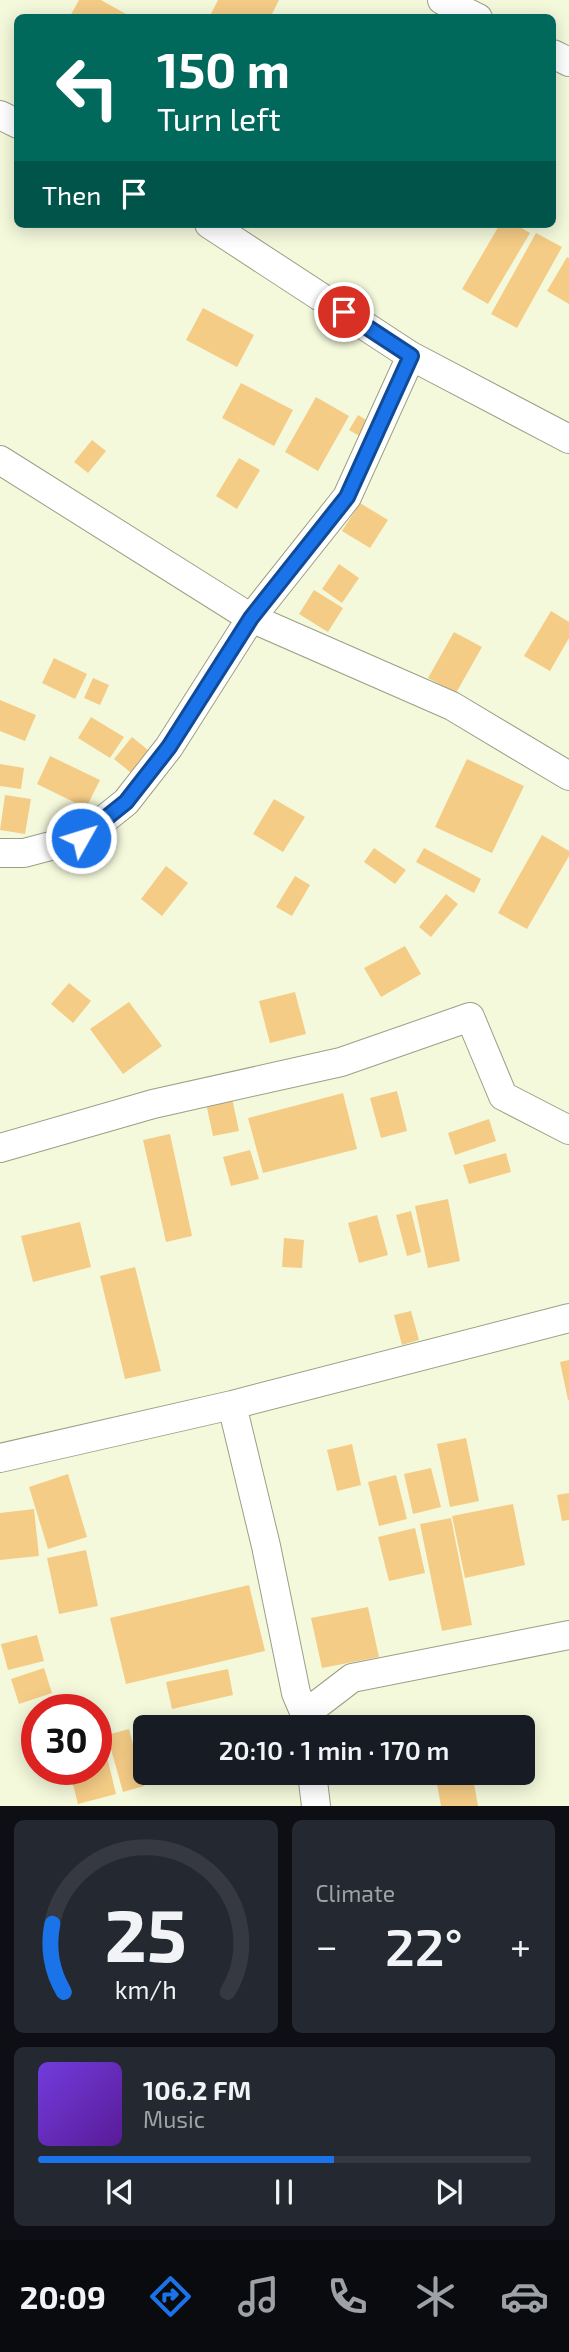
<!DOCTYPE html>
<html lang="en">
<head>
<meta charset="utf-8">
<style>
  :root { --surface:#171b24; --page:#242831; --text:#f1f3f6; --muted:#9ea1a6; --line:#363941; --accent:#1a73e8 }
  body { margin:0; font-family:"Exo 2",sans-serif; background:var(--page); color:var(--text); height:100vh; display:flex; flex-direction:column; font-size:26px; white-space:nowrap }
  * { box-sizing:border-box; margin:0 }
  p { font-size:23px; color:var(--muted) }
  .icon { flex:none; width:38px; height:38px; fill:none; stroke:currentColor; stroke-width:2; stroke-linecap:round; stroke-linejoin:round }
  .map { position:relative; height:1806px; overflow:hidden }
  .panel { display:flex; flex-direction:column; gap:14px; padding:14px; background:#0d0f14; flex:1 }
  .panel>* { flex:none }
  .guide { position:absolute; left:14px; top:14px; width:542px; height:214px; border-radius:10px; box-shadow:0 4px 18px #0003; background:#00695c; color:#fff; overflow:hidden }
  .speed { position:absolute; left:21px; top:1694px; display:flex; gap:14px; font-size:35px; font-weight:700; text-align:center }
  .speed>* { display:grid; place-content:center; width:91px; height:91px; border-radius:50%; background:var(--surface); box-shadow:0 4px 18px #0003; line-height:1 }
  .speed .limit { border:10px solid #d22; background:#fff; color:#111 }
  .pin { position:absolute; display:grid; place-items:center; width:60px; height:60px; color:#fff; margin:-30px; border:4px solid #fff; border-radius:50%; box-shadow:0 2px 7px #0007 }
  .me { position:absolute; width:77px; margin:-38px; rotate:51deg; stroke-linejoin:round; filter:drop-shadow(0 0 5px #0008) }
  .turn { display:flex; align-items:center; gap:24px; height:147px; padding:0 28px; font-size:32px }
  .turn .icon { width:91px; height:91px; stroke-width:2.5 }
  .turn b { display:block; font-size:49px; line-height:60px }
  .then { display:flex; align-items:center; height:66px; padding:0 28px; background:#0003; gap:14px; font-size:26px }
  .big { font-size:52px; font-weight:600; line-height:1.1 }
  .panel .card { flex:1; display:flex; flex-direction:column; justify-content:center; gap:10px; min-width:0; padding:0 24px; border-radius:10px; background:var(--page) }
  .panel .dial { align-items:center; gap:0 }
  .dial svg { height:182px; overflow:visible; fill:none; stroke:var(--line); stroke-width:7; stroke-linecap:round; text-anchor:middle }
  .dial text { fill:var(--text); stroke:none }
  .song { display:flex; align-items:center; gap:21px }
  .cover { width:84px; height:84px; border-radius:10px; background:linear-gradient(135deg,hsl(260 70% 55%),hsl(270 70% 35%)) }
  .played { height:7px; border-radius:4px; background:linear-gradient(90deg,var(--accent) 60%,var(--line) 60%) }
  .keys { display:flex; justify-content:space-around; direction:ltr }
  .heat { display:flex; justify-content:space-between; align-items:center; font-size:38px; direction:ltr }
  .panel .tiles { flex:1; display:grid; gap:14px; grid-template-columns:1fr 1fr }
  .card:last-child { grid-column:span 2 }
  .trip { position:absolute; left:133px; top:1715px; width:402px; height:70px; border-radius:10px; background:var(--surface); box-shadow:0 4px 18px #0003; font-weight:600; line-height:70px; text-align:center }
  .tab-bar { display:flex; height:112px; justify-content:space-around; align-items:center; background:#090b0e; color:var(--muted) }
  .tab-bar .icon { width:49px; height:49px }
  .tab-bar .on { color:var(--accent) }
  .tab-bar b { font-size:32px; color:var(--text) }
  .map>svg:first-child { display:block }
  .building { fill:#f5cc86 }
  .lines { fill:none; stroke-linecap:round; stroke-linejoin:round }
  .street-casing { stroke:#9b9f85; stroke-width:30 }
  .street { stroke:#fff; stroke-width:28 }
  .route-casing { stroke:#114b97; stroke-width:18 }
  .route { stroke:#1a73e8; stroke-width:12 }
</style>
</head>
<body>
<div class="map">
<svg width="569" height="1806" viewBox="0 0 569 1806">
  <rect width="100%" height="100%" fill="#f4f9dc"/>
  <path class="building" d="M 79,0 L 101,0 L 126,14 L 124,18 L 69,18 Z
    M 218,0 L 279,0 L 270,18 L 209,18 Z
    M 500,224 L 515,224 L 530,233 L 488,304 L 462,289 Z
    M 536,233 L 562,247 L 517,328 L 491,314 Z
    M 567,257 L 569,258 L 569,304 L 547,291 Z
    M 203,308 L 254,335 L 237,367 L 186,340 Z
    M 241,383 L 293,410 L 274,446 L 222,418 Z
    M 316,397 L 349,416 L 318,471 L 285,452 Z
    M 358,415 L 373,424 L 363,438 L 349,430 Z
    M 92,440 L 106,451 L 88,473 L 74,462 Z
    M 239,458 L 260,470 L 237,509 L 216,496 Z
    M 360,503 L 388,520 L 370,548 L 342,531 Z
    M 339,564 L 359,578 L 342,603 L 322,589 Z
    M 314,590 L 343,608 L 328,632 L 299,614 Z
    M 551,611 L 569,622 L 569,638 L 550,671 L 524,656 Z
    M 454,632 L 482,647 L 456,693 L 428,678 Z
    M 54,658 L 87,674 L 75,699 L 42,683 Z
    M 93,678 L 109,685 L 100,705 L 84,698 Z
    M 0,700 L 36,715 L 25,741 L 0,731 Z
    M 91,717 L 124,737 L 110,758 L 78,738 Z
    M 132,737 L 159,759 L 141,781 L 114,759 Z
    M 50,756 L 100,780 L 86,808 L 37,784 Z
    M 467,759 L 524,786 L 492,853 L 435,827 Z
    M 0,764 L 24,768 L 21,789 L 0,786 Z
    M 5,795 L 31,799 L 25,834 L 0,830 Z
    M 274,799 L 305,817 L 283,852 L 253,834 Z
    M 542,835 L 569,851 L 569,856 L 527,929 L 498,913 Z
    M 374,848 L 406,870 L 395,884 L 364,862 Z
    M 424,848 L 481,879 L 474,893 L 416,862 Z
    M 166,866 L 188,883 L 162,916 L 141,899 Z
    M 295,876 L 310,885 L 292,916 L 276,907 Z
    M 446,894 L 458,904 L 431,937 L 419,927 Z
    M 405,946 L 421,974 L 381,997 L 364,968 Z
    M 69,983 L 91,1001 L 73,1023 L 51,1004 Z
    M 295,992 L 306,1034 L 270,1043 L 259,1001 Z
    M 129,1002 L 162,1046 L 123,1074 L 90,1029 Z
    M 397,1091 L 407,1131 L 381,1138 L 370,1098 Z
    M 343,1093 L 357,1149 L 263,1173 L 248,1118 Z
    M 232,1098 L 239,1131 L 213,1136 L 206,1103 Z
    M 489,1119 L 496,1141 L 455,1155 L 448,1133 Z
    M 170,1134 L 192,1236 L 166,1242 L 143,1140 Z
    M 250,1150 L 259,1179 L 231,1186 L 223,1157 Z
    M 506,1153 L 511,1172 L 469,1184 L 463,1165 Z
    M 448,1199 L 460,1261 L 428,1268 L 415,1206 Z
    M 411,1211 L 421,1252 L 407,1256 L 396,1215 Z
    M 377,1215 L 388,1255 L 359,1263 L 348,1223 Z
    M 80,1222 L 91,1267 L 33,1282 L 21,1236 Z
    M 284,1238 L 304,1240 L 302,1268 L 282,1267 Z
    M 135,1267 L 161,1371 L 125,1379 L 100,1276 Z
    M 411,1311 L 419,1340 L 402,1345 L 394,1315 Z
    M 569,1360 L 569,1400 L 568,1400 L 560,1362 Z
    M 466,1438 L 479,1501 L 450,1507 L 437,1444 Z
    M 352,1444 L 361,1485 L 337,1491 L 327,1450 Z
    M 431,1468 L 441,1507 L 413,1514 L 404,1474 Z
    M 68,1474 L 87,1537 L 48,1549 L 29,1487 Z
    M 396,1475 L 407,1519 L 379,1526 L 368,1482 Z
    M 569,1493 L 569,1520 L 562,1521 L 557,1495 Z
    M 513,1504 L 525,1565 L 465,1578 L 452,1516 Z
    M 34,1509 L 39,1556 L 0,1560 L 0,1513 Z
    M 451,1518 L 472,1625 L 442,1631 L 420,1524 Z
    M 415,1528 L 425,1573 L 389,1581 L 378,1537 Z
    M 86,1550 L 98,1606 L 59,1614 L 47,1558 Z
    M 249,1585 L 265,1651 L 126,1684 L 110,1618 Z
    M 368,1607 L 379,1657 L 322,1668 L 311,1618 Z
    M 37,1635 L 44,1661 L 8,1670 L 1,1644 Z
    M 44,1668 L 52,1693 L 19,1704 L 11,1679 Z
    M 228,1669 L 233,1695 L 172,1709 L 166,1682 Z
    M 129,1729 L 144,1786 L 123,1792 L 107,1735 Z
    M 102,1736 L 116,1794 L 78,1804 L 69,1769 L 96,1769 L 96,1737 Z
    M 473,1778 L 478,1806 L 441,1806 L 437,1784 Z"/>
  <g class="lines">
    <defs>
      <path id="street" d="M 442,0 L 478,18
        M 553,54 L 569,62
        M 0,115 L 18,124
        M 209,224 L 411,356 L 569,439
        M 0,460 L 251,618 L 452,706 L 569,776
        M 0,853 L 24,853 L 81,838 L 126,802 L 169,747 L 251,618 L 347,497 L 411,356
        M 0,1148 L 153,1104 L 341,1062 L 470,1017 L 503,1096 L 569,1130
        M 0,1458 L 232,1405
        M 305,1714 L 296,1693 L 266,1546 L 232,1405 L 569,1318
        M 307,1727 L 305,1714 L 352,1678 L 569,1635
        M 312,1773 L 316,1806"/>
    </defs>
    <use href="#street" class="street-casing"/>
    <use href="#street" class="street"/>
  </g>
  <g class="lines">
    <defs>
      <path id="route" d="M 81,838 L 126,802 L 169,747 L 251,618 L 347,497 L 411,356 L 344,312"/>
    </defs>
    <use href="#route" class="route-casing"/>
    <use href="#route" class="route"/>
  </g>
</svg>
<div class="speed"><div class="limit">30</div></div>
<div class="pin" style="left:344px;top:312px;background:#d93025"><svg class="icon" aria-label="arrive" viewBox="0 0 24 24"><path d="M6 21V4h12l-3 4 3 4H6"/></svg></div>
<svg class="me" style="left:81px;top:838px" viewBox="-20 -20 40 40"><circle r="17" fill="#1a73e8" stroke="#fff" stroke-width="3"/><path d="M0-11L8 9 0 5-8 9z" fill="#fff"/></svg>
<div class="trip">20:10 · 1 min · 170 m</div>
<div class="guide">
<div class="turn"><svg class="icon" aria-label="left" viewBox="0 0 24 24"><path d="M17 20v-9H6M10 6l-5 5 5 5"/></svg><div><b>150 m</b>Turn left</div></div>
<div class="then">Then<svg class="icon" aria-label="arrive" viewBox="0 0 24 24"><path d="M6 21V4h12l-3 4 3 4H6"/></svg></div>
</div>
</div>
<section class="panel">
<div class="tiles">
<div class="card dial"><svg viewBox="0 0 100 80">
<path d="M14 69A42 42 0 1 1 86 69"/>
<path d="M14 69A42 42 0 0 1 9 39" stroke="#1a73e8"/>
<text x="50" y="56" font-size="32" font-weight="700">25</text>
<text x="50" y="72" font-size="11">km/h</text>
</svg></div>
<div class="card"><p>Climate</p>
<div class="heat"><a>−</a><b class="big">22°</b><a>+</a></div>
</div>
<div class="card">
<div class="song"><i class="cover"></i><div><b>106.2 FM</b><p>Music</p></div></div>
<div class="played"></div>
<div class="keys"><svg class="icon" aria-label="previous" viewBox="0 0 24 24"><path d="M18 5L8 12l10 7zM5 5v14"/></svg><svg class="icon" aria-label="pause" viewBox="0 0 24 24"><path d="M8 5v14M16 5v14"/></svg><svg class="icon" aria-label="next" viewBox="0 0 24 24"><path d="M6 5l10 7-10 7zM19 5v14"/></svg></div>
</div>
</div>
</section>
<nav class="tab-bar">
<b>20:09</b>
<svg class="icon on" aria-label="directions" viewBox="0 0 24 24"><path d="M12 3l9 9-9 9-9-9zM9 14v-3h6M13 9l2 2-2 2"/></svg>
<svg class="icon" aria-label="music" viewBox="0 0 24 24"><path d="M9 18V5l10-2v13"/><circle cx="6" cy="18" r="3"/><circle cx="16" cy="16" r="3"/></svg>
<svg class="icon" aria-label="phone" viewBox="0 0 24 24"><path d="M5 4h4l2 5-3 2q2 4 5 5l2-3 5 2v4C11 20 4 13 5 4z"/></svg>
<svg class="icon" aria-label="climate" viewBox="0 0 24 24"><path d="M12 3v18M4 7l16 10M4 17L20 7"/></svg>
<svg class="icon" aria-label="car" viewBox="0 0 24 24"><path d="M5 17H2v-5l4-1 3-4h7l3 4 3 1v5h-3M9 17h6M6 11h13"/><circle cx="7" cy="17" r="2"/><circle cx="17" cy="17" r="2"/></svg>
</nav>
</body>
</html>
